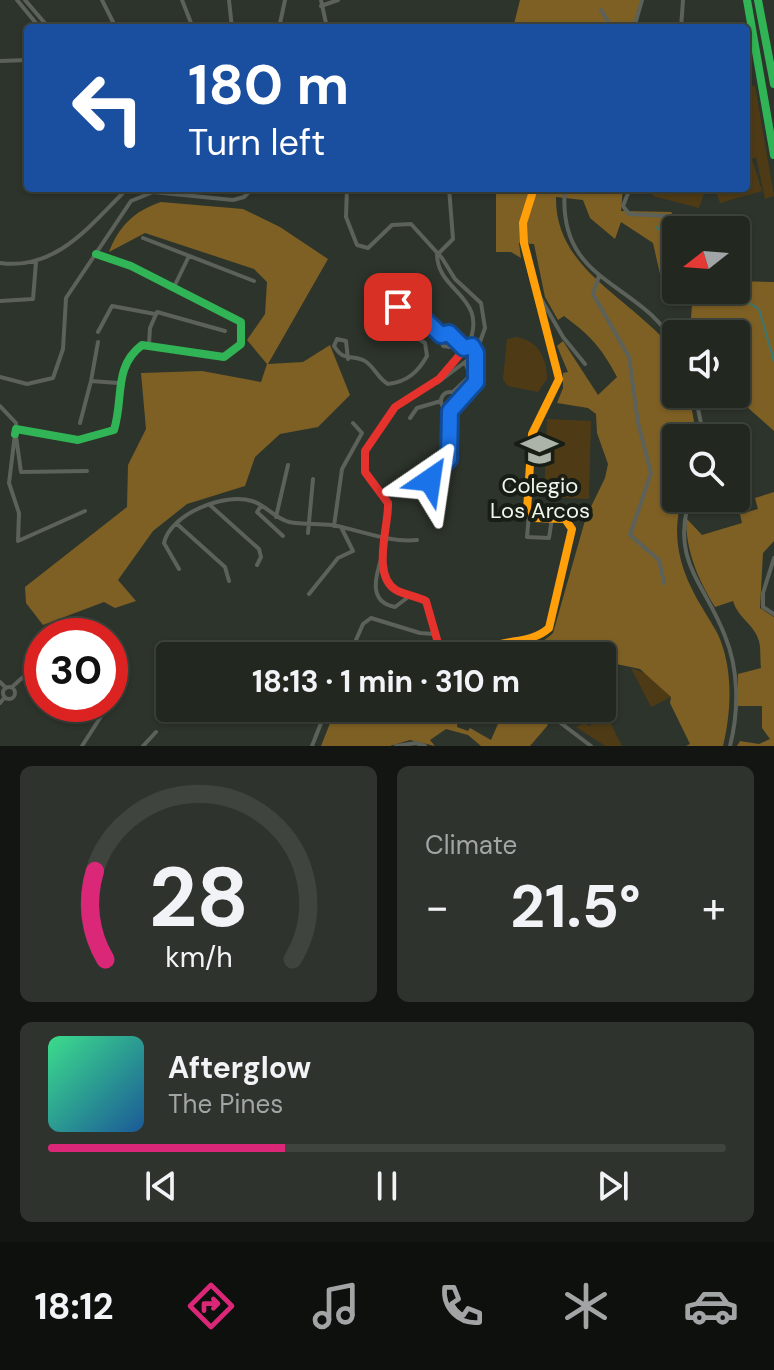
<!DOCTYPE html>
<html lang="en">
<head>
<meta charset="utf-8">
<style>
  :root { --surface:#222720; --page:#2e332d; --text:#f1f3f6; --muted:#a2a5a5; --line:#3f443e; --accent:#db2777 }
  body { margin:0; font-family:"DM Sans",sans-serif; background:var(--page); color:var(--text); height:100vh; display:flex; flex-direction:column; font-size:30px; white-space:nowrap }
  * { box-sizing:border-box; margin:0 }
  p { font-size:26px; color:var(--muted) }
  .icon { flex:none; width:44px; height:44px; fill:none; stroke:currentColor; stroke-width:2; stroke-linecap:round; stroke-linejoin:round }
  .map { position:relative; height:746px; overflow:hidden }
  .details { display:flex; flex-direction:column; gap:20px; padding:20px; background:#131512; flex:1 }
  .details>* { flex:none }
  .banner { position:absolute; left:24px; top:24px; width:726px; height:168px; border-radius:8px; box-shadow:0 2px 6px #0004,0 0 0 2px var(--line); background:#1a4fa0; color:#fff; overflow:hidden }
  .needle { width:52px; rotate:253deg }
  .fabs { position:absolute; left:662px; top:216px; display:grid; gap:16px }
  .fabs a { display:grid; place-items:center; width:88px; height:88px; border-radius:8px; background:var(--surface); box-shadow:0 2px 6px #0004,0 0 0 2px var(--line); font-size:40px }
  .speed { position:absolute; left:24px; top:618px; display:flex; gap:16px; font-size:40px; font-weight:700; text-align:center }
  .speed>* { display:grid; place-content:center; width:104px; height:104px; border-radius:50%; background:var(--surface); box-shadow:0 2px 6px #0004,0 0 0 2px var(--line); line-height:1 }
  .speed .limit { border:12px solid #d22; background:#fff; color:#111 }
  .pin { position:absolute; display:grid; place-items:center; width:68px; height:68px; color:#fff; margin:-34px; border-radius:16px; box-shadow:0 4px 12px #0006 }
  .me { position:absolute; width:88px; margin:-44px; rotate:32deg; stroke-linejoin:round; filter:drop-shadow(0 0 6px #0008) }
  .turn { display:flex; align-items:center; gap:28px; height:168px; padding:0 32px; font-size:36px }
  .turn .icon { width:104px; height:104px; stroke-width:2.5 }
  .turn b { display:block; font-size:56px; line-height:68px }
  .big { font-size:60px; font-weight:700; line-height:1.1 }
  .details .card { flex:1; display:flex; flex-direction:column; justify-content:center; gap:12px; min-width:0; padding:0 28px; border-radius:12px; background:var(--page) }
  .details .dial { align-items:center; gap:0 }
  .dial svg { height:208px; overflow:visible; fill:none; stroke:var(--line); stroke-width:7; stroke-linecap:round; text-anchor:middle }
  .dial text { fill:var(--text); stroke:none }
  .song { display:flex; align-items:center; gap:24px }
  .cover { width:96px; height:96px; border-radius:12px; background:linear-gradient(135deg,hsl(150 70% 55%),hsl(210 70% 35%)) }
  .played { height:8px; border-radius:4px; background:linear-gradient(90deg,var(--accent) 35%,var(--line) 35%) }
  .keys { display:flex; justify-content:space-around; direction:ltr }
  .heat { display:flex; justify-content:space-between; align-items:center; font-size:44px; direction:ltr }
  .details .tiles { flex:1; display:grid; gap:20px; grid-template-columns:1fr 1fr }
  .card:last-child { grid-column:span 2 }
  .trip { position:absolute; left:156px; top:642px; width:460px; height:80px; border-radius:8px; background:var(--surface); box-shadow:0 2px 6px #0004,0 0 0 2px var(--line); font-weight:700; line-height:80px; text-align:center }
  .menu { display:flex; height:128px; justify-content:space-around; align-items:center; background:#0e100d; color:var(--muted) }
  .menu .icon { width:56px; height:56px }
  .menu .selected { color:var(--accent) }
  .menu b { font-size:36px; color:var(--text) }
  .map>svg:first-child { display:block }
  .green { fill:#4e3b16 }
  .forest { fill:#7e6024 }
  .lines { fill:none; stroke-linecap:round; stroke-linejoin:round }
  .stream { stroke:#367878; stroke-width:2 }
  .street { stroke:#5c615a; stroke-width:4 }
  .fast { stroke:#30b455; stroke-width:8 }
  .slow { stroke:#ff9f0a; stroke-width:8 }
  .jam { stroke:#e5322d; stroke-width:8 }
  .route-casing { stroke:#114b97; stroke-width:20 }
  .route { stroke:#1a73e8; stroke-width:14 }
  .labels { text-anchor:middle; dominant-baseline:central; stroke-width:8; stroke-linejoin:round; paint-order:stroke }
  .poi-label { font-size:22px; fill:#f0f8ed; stroke:#181d16 }
</style>
</head>
<body>
<div class="map">
<svg width="774" height="746" viewBox="0 0 774 746">
  <rect width="100%" height="100%" fill="#2d342b"/>
  <path class="green" d="M 746,86 L 755,86 L 774,196 L 765,199 L 756,157 L 752,159 L 762,191 L 720,203 L 715,188 L 746,188 L 746,137 L 752,128 Z
    M 648,188 L 706,188 L 699,208 L 653,196 Z
    M 517,337 C 539,341 547,359 547,379 L 538,392 L 508,386 L 503,380 L 507,339 Z
    M 547,419 L 591,421 L 589,499 L 544,497 Z
    M 631,668 L 647,674 L 671,697 L 651,707 Z
    M 604,684 L 617,711 L 607,716 L 622,746 L 605,746 L 576,727 L 586,722 L 588,726 L 597,722 L 597,712 L 609,706 L 602,692 Z"/>
  <path class="forest" d="M 520,0 L 642,0 L 633,28 L 513,28 Z
    M 496,188 L 623,188 L 621,211 L 671,212 L 677,220 L 693,222 L 698,230 L 676,230 L 676,280 L 662,283 L 653,243 L 621,222 L 615,239 L 590,218 L 583,200 L 556,197 C 555,258 607,286 647,323 C 658,333 670,343 675,357 C 679,367 676,383 676,394 L 689,394 L 697,438 L 676,438 L 676,498 L 682,498 C 670,539 681,573 703,609 C 709,620 717,630 721,642 C 733,674 731,713 723,746 L 686,746 L 690,744 L 670,703 L 671,697 L 640,669 L 602,661 L 602,656 L 562,656 L 560,652 L 525,656 L 481,654 C 507,639 528,657 553,633 L 586,517 L 605,478 L 608,464 L 597,433 L 596,414 L 588,408 L 557,403 L 563,388 L 563,373 L 568,372 L 557,346 L 563,341 L 598,395 L 617,377 C 601,347 591,336 564,316 L 558,320 L 545,297 L 534,244 L 519,243 L 521,258 L 511,252 L 496,252 Z
    M 161,202 L 243,209 L 280,227 L 328,259 L 268,364 L 303,362 L 330,345 L 350,395 L 318,427 L 280,434 L 255,457 L 245,486 L 187,504 L 153,531 L 118,580 L 136,601 L 115,608 L 104,602 L 43,625 L 26,603 L 25,587 L 127,507 L 128,465 L 146,429 L 141,373 L 202,371 L 261,382 L 267,364 L 247,340 L 265,314 L 267,282 L 254,269 L 145,233 L 109,252 C 119,226 134,211 161,202 Z
    M 736,281 L 774,282 L 774,431 L 738,399 L 728,410 L 707,410 L 702,394 L 736,394 L 736,344 L 739,340 L 729,322 L 703,333 L 691,318 L 692,305 L 679,290 L 736,290 Z
    M 774,492 L 774,541 L 763,553 L 760,608 L 774,617 L 774,746 L 737,746 L 740,741 L 759,744 L 770,739 L 762,728 L 762,706 L 738,706 L 738,674 L 761,668 C 760,660 761,649 759,641 C 753,622 739,620 733,601 L 715,607 C 698,579 686,552 686,518 L 702,535 L 742,523 L 740,514 L 758,509 L 755,498 Z
    M 336,708 L 415,708 L 429,721 L 458,716 L 457,727 L 468,731 L 470,728 L 491,740 L 504,710 L 501,708 L 527,708 L 548,725 L 530,746 L 481,746 L 468,735 L 446,729 L 430,740 L 435,746 L 410,740 L 390,746 L 321,746 Z"/>
  <g class="lines">
    <path class="stream" d="M 656,227 L 676,241
      M 726,290 L 759,309 L 774,361"/>
    <path class="street" d="M 17,0 L 40,28
      M 25,0 L 49,28
      M 102,0 L 116,28
      M 182,0 L 193,28
      M 229,0 L 232,28
      M 321,0 L 327,28
      M 321,6 L 338,0
      M 601,10 L 612,28
      M 279,28 L 285,0
      M 634,28 L 642,0
      M 681,28 L 683,0
      M 0,61 L 28,60
      M 347,188 L 346,217 L 357,245 L 368,248 L 392,225 L 411,224 L 442,258 L 455,279 L 481,303 L 485,328 L 476,353
      M 565,188 C 556,286 642,280 676,347
      M 630,188 L 623,206 L 629,214 L 690,217 L 699,230
      M 143,238 L 254,281
      M 437,255 C 438,293 490,296 468,346
      M 437,255 L 453,239 L 449,188
      M 0,263 C 57,271 91,224 128,188
      M 599,276 L 593,294 L 629,357 L 638,423 L 651,473 L 630,535 L 659,560 L 664,583
      M 174,287 L 189,256
      M 540,297 L 563,337 L 585,364
      M 0,301 L 33,299 L 36,262
      M 98,332 L 112,306 L 155,314
      M 441,335 L 449,333 L 464,348 L 475,349 L 476,382 L 460,400
      M 149,344 L 150,328 L 157,312 L 225,331
      M 348,359 L 346,341 L 337,339 L 334,346 C 344,362 349,354 363,360 C 374,365 377,378 388,384 C 407,382 418,372 427,356 L 425,343 L 399,326 L 392,317 L 403,305 L 414,308 L 441,335 L 443,346 L 450,347 L 454,342
      M 0,377 L 27,384 L 53,378 L 63,349 L 66,298 L 131,201 L 153,192 L 233,200 L 244,197 L 253,188
      M 91,381 L 98,342
      M 437,383 L 469,359
      M441 401a9 9 0 1 1 18 0a9 9 0 1 1-18 0Z
      M 453,392 L 470,376 L 466,364
      M 695,394 L 704,438
      M 0,406 L 16,423 L 16,429
      M 410,418 L 417,408 L 441,401
      M 80,423 L 91,381 L 118,383
      M 15,434 L 9,483 L 19,513 L 18,541 L 85,511
      M 16,436 L 21,472 L 87,471
      M 430,480 L 449,459 L 450,411
      M 690,498 C 670,561 705,583 725,636 C 739,670 739,711 730,746
      M 211,506 L 259,549 L 261,557 L 257,565
      M 261,506 L 257,512 L 283,536
      M 529,514 L 527,537 L 549,538 L 552,518
      M 276,517 L 288,465
      M 177,524 L 225,567 L 229,581
      M 334,526 L 342,469 L 362,433 L 353,423
      M 308,533 L 313,479
      M 382,556 C 376,575 367,602 395,607 L 411,595
      M 774,558 L 763,593 L 763,607 L 774,614
      M 179,569 L 164,543 C 170,514 225,492 252,501 C 266,505 274,518 289,522 C 303,525 318,523 332,525 C 360,530 388,543 417,540
      M 309,594 L 338,558 L 353,551 L 342,529
      M 71,636 L 86,631 L 96,636
      M 110,647 L 127,668 L 110,702
      M 349,656 L 363,624 L 371,618 L 420,633 L 434,634
      M 0,682 L 6,688
      M3 693a6 6 0 1 1 12 0a6 6 0 1 1-12 0Z
      M 12,687 L 42,660
      M 0,703 L 5,697
      M 498,708 L 499,708
      M 541,708 L 591,746
      M 82,746 L 109,704
      M 143,746 L 156,732
      M 312,746 L 327,708
      M 396,746 L 416,743 L 425,746"/>
    <path class="fast" d="M 747,0 L 774,155
      M 758,0 L 774,84
      M 15,434 L 16,429 L 78,440 L 114,430 C 124,398 113,367 142,345 L 224,357 L 241,344 L 241,322 L 131,266 L 96,254"/>
    <path class="slow" d="M 478,656 C 496,636 528,647 549,628 L 572,529 L 565,519 L 533,518 L 527,510 L 532,434 L 559,379 L 524,243 L 523,223 L 534,188"/>
    <path class="jam" d="M 463,351 L 439,379 L 395,407 L 365,451 L 365,472 L 388,503 C 389,526 371,575 396,590 C 405,595 416,596 426,601 L 438,643 L 472,656"/>
  </g>
  <g class="lines">
    <defs>
      <path id="route" d="M 398,307 L 408,304 L 441,335 L 449,333 L 464,348 L 472,346 L 476,353 L 476,382 L 450,411 L 449,459 L 430,480"/>
    </defs>
    <use href="#route" class="route-casing"/>
    <use href="#route" class="route"/>
  </g>
  <defs>
    <symbol id="school-bare" viewBox="-9 -9 18 18"><path d="M0-5L7-2L0 1L-7-2ZM-4 1L0 2.5L4 1V4Q0 6-4 4Z" fill="#acb3a9" stroke="#181d16" stroke-width="2.5" paint-order="stroke"/></symbol>
  </defs>
  <g fill-rule="evenodd">
    <use href="#school-bare" x="514" y="424" width="51" height="51"/>
  </g>
  <g class="labels">
    <g class="poi-label">
      <text x="540" y="485">Colegio<tspan x="540" dy="25">Los Arcos</tspan></text>
    </g>
  </g>
</svg>
<div class="fabs">
<a><svg class="needle" viewBox="-14 -14 28 28"><path d="M0-13l5 13h-10z" fill="#e53935"/><path d="M0 13l5-13h-10z" fill="#a2a5a5"/></svg></a>
<a><svg class="icon" aria-label="sound" viewBox="0 0 24 24"><path d="M4 9h4l5-4v14l-5-4H4zM17 9q2 3 0 6"/></svg></a>
<a><svg class="icon" aria-label="search" viewBox="0 0 24 24"><circle cx="10" cy="10" r="6"/><path d="M15 15l6 6"/></svg></a>
</div>
<div class="speed"><div class="limit">30</div></div>
<div class="pin" style="left:398px;top:307px;background:#d93025"><svg class="icon" aria-label="arrive" viewBox="0 0 24 24"><path d="M6 21V4h12l-3 4 3 4H6"/></svg></div>
<svg class="me" style="left:430px;top:480px" viewBox="-20 -20 40 40"><path d="M0-17L14 15 0 8-14 15z" fill="#1a73e8" stroke="#fff" stroke-width="4"/></svg>
<div class="trip">18:13 · 1 min · 310 m</div>
<div class="banner">
<div class="turn"><svg class="icon" aria-label="left" viewBox="0 0 24 24"><path d="M17 20v-9H6M10 6l-5 5 5 5"/></svg><div><b>180 m</b>Turn left</div></div>
</div>
</div>
<section class="details">
<div class="tiles">
<div class="card dial"><svg viewBox="0 0 100 80">
<path d="M14 69A42 42 0 1 1 86 69"/>
<path d="M14 69A42 42 0 0 1 10 35" stroke="#db2777"/>
<text x="50" y="56" font-size="32" font-weight="700">28</text>
<text x="50" y="72" font-size="11">km/h</text>
</svg></div>
<div class="card"><p>Climate</p>
<div class="heat"><a>−</a><b class="big">21.5°</b><a>+</a></div>
</div>
<div class="card">
<div class="song"><i class="cover"></i><div><b>Afterglow</b><p>The Pines</p></div></div>
<div class="played"></div>
<div class="keys"><svg class="icon" aria-label="previous" viewBox="0 0 24 24"><path d="M18 5L8 12l10 7zM5 5v14"/></svg><svg class="icon" aria-label="pause" viewBox="0 0 24 24"><path d="M8 5v14M16 5v14"/></svg><svg class="icon" aria-label="next" viewBox="0 0 24 24"><path d="M6 5l10 7-10 7zM19 5v14"/></svg></div>
</div>
</div>
</section>
<nav class="menu">
<b>18:12</b>
<svg class="icon selected" aria-label="directions" viewBox="0 0 24 24"><path d="M12 3l9 9-9 9-9-9zM9 14v-3h6M13 9l2 2-2 2"/></svg>
<svg class="icon" aria-label="music" viewBox="0 0 24 24"><path d="M9 18V5l10-2v13"/><circle cx="6" cy="18" r="3"/><circle cx="16" cy="16" r="3"/></svg>
<svg class="icon" aria-label="phone" viewBox="0 0 24 24"><path d="M5 4h4l2 5-3 2q2 4 5 5l2-3 5 2v4C11 20 4 13 5 4z"/></svg>
<svg class="icon" aria-label="climate" viewBox="0 0 24 24"><path d="M12 3v18M4 7l16 10M4 17L20 7"/></svg>
<svg class="icon" aria-label="car" viewBox="0 0 24 24"><path d="M5 17H2v-5l4-1 3-4h7l3 4 3 1v5h-3M9 17h6M6 11h13"/><circle cx="7" cy="17" r="2"/><circle cx="17" cy="17" r="2"/></svg>
</nav>
</body>
</html>
